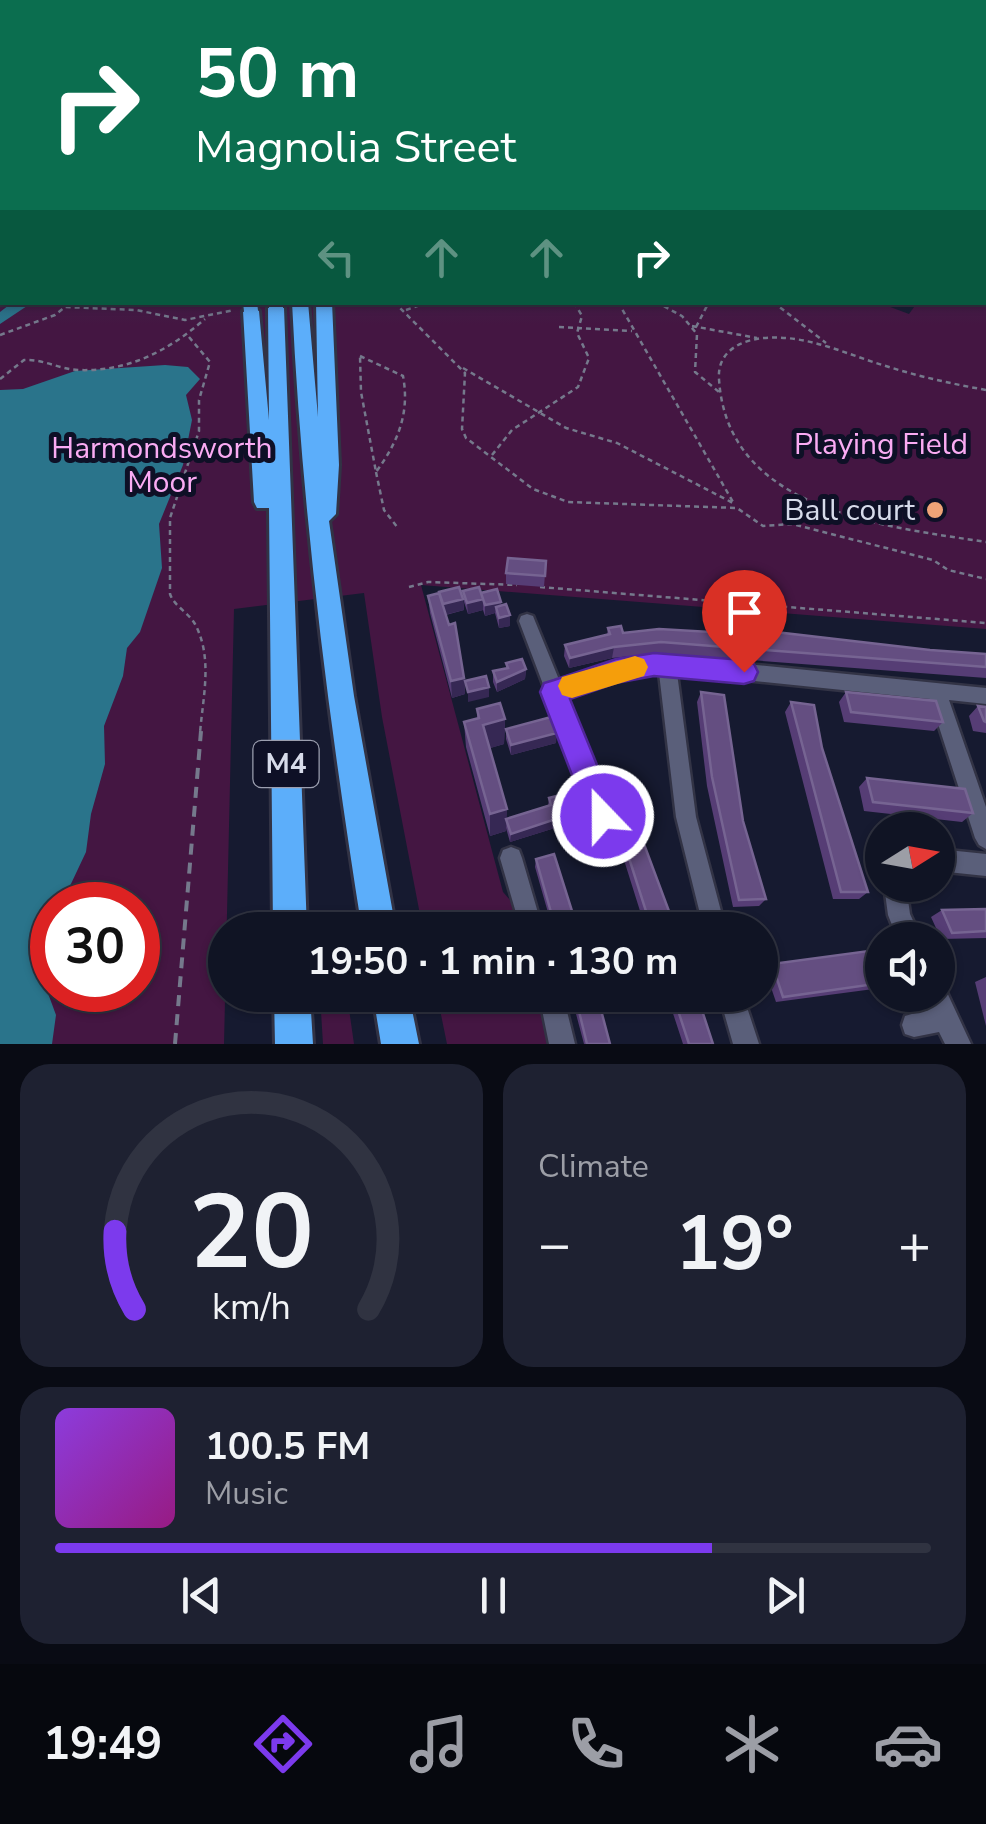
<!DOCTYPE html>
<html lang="en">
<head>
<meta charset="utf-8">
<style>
  :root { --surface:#101424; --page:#1e2131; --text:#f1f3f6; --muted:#9c9ea6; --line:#303341; --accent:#7c3aed }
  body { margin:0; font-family:"Nunito Sans",sans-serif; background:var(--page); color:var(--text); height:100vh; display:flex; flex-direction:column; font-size:38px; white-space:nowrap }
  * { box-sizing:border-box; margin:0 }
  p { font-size:32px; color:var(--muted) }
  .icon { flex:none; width:55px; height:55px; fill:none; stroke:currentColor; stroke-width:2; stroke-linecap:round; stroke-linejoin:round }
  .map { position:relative; height:1044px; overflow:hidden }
  .panel { display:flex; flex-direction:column; gap:20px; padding:20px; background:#090b14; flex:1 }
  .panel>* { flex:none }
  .banner { position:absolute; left:0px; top:0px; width:988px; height:305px; box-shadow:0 2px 8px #0004,0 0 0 2px var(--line); background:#0b6e4f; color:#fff; overflow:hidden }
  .needle { width:65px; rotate:79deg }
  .tools { position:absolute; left:865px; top:812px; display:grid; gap:20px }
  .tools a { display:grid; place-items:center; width:90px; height:90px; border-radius:50%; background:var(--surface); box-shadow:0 2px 8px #0004,0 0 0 2px var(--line); font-size:50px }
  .speed { position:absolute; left:30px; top:882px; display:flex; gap:20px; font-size:50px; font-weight:700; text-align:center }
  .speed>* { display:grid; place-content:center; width:130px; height:130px; border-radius:50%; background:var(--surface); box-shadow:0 2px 8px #0004,0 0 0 2px var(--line); line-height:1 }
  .speed .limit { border:15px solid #d22; background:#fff; color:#111 }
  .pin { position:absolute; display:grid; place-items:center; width:85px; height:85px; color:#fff; margin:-102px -42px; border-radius:50% 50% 50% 0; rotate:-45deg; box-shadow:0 0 10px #0007 }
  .pin .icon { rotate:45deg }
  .me { position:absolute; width:110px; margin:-55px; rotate:338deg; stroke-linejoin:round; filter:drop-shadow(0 0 8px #0008) }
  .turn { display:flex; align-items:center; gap:35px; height:210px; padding:0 30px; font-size:45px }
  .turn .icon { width:130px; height:130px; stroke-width:2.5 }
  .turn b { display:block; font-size:70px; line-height:85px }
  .lanes { display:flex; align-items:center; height:95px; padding:0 30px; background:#0003; justify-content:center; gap:50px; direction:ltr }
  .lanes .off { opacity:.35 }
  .big { font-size:75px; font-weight:700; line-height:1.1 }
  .panel .card { flex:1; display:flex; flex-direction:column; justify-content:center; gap:15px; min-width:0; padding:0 35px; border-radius:30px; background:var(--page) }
  .panel .dial { align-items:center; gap:0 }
  .dial svg { height:260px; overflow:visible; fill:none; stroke:var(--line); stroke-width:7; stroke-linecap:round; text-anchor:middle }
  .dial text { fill:var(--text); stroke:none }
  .song { display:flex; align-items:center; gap:30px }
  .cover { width:120px; height:120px; border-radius:15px; background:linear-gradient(135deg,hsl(270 70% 55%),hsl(310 70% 35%)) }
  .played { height:10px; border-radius:5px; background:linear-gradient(90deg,var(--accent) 75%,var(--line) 75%) }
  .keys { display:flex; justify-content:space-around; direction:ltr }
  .heat { display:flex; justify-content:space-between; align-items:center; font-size:55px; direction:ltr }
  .panel .tiles { flex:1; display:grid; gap:20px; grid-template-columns:1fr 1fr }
  .card:last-child { grid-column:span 2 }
  .trip { position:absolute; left:208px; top:912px; width:570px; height:100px; border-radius:50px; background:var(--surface); box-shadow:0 2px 8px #0004,0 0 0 2px var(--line); font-weight:700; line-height:100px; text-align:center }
  .tab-bar { display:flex; height:160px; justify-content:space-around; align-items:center; background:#06080e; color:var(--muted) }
  .tab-bar .icon { width:70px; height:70px }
  .tab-bar .current { color:var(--accent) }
  .tab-bar b { font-size:45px; color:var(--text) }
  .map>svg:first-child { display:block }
  .green { fill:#441642; fill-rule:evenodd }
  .water { fill:#2a748b }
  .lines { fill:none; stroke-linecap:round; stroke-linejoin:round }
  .river { fill:#2a748b; fill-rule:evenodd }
  .minor-casing { stroke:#323345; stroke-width:5 }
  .highway-casing { stroke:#323345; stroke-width:6 }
  .path-far1 { stroke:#75798c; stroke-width:2.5; stroke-dasharray:5 4; stroke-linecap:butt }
  .path { stroke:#75798c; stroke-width:4; stroke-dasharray:11 8; stroke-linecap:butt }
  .minor { fill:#5a5f7a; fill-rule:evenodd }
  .highway { fill:#5caefa; fill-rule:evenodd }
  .highway-bridge-casing { stroke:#323345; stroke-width:18; stroke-linecap:butt }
  .highway-bridge { stroke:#5caefa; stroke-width:14 }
  .wall { fill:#563d75 }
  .shaded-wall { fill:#362854 }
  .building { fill:#644e81; stroke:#766492; stroke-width:2.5 }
  .route { fill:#7c3aed; stroke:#51269a; stroke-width:2.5 }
  .slow { fill:#f59e0b }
  .poi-dot { fill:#efa377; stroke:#0e1026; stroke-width:4 }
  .labels { text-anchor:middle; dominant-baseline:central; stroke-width:10; stroke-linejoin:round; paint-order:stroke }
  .shield { fill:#0e1026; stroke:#9b9eaf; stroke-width:2.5 }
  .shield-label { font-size:28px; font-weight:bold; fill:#d7dbea }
  .park-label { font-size:30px; fill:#faabf3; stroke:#0e1026 }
  .poi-label { font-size:30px; fill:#d7dbea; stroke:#0e1026; text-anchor:end }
</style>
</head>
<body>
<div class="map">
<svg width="986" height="1044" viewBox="0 0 986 1044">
  <rect width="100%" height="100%" fill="#161a30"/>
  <path class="green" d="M 0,179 L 2,302 L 877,302 L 909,314 L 917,303 L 985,302 L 986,220 L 986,629 L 421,585 L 503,892 L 524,916 L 524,930 L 423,930 L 382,717 L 364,593 L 234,609 L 224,1044 L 0,1044 ZM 52,905 L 138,905 L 138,990 L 52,990 Z
    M 320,995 L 347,995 L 354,1044 L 323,1044 Z
    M 437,995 L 542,995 L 554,1044 L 447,1044 Z"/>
  <path class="water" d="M 165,365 L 188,367 L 200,379 L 186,395 L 192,420 L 183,465 L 159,524 L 162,568 L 140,632 L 127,648 L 123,676 L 104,726 L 105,764 L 91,814 L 86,852 L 61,905 L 52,905 L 52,926 L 42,958 L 42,977 L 56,1015 L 52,1044 L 0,1044 L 0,390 L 23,389 L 75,371 Z"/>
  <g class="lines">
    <path class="river" d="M 13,302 L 33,302 L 0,324 L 0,312 Z"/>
    <defs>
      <path id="minor" d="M 985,215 L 986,216 L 986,222 L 985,221 Z
        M 527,614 L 533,616 L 535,621 L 560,682 L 616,663 L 667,656 L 986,688 L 986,704 L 949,700 L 986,807 L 986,849 L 979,845 L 975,838 L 930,699 L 677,673 L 696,817 L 726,930 L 704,930 L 676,817 L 659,673 L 616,679 L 565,696 L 613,816 L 610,823 L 603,826 L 596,823 L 593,816 L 519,621 L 521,616 Z
        M 511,847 L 519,850 L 522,858 L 543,930 L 521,930 L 500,858 L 503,850 Z
        M 938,849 L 986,854 L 986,876 L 938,871 Z
        M 884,885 L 906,885 L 910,914 L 922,940 L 898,940 L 888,915 Z
        M 881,947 L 882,947 L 882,971 L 873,967 L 869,959 L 873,951 Z
        M 938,984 L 944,986 L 971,1044 L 945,1044 L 939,1032 L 914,1037 L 905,1034 L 902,1025 L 905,1016 L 929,1009 L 923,995 L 938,995 Z
        M 539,995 L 563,995 L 575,1044 L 549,1044 Z
        M 719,995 L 743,995 L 759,1044 L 733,1044 Z"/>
      <path id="highway" d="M 292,302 L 308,302 L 318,417 L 316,302 L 332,302 L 339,465 L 336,514 L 329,521 L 354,696 L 396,930 L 362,930 C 329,722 302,513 292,302 Z
        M 276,303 L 284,308 L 307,930 L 273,930 L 269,508 L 257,508 L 254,502 L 243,311 L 251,306 L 259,311 L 269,420 L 268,308 Z
        M 274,995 L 310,995 L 313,1044 L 275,1044 Z
        M 373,995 L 409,995 L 419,1044 L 381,1044 Z"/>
    </defs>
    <use href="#minor" class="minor-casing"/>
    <use href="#highway" class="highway-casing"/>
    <path class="path-far1" d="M 394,302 L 465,373 L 462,429 L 466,438 L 533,489 L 568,502 L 737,508 L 763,526 L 792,524 L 933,560 L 948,570 L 986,579
      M 618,302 L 733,502
      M 656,302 L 682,316 L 697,334 L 695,372 L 719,392
      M 773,302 L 826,343
      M 406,310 L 429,302
      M 692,326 L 757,338
      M 559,327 L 632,331
      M 696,327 L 709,302
      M 0,335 L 55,315 L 65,307 L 136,310 L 185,320 L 234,310
      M 189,337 L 210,362 L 199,400 L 199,431 L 170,518 L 170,594 C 174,606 188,612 195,624 C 213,658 203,696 200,733
      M 360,356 L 403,376 C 410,413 398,442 376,472 L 361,392 Z
      M 463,368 L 566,428 L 617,443 L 733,503
      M 0,379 L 24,360 C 43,359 59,369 78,370 C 128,372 168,351 205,319
      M 986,390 C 953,384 921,377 889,367 C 848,355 807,334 764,338 C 740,340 717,352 719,379 C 727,511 883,526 986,542
      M 492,455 L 512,430 L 578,387 L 589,358 L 577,333 L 582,316 L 574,302
      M 376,472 L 384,510 L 398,528
      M 409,587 L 428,582 L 517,585
      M 540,587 L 986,623"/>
    <path class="path" d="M 175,1044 L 201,731"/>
    <use href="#minor" class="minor"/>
    <use href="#highway" class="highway"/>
    <defs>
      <path id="highway-bridge" d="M 250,302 L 251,311
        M 276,302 L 276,308"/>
    </defs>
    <use href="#highway-bridge" class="highway-bridge-casing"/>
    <use href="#highway-bridge" class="highway-bridge"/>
  </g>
  <path class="wall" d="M 546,561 L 544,587 L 506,584 L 506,573 Z
    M 463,591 L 481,593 L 501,602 L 501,605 L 510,615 L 510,626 L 499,628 L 495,613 L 485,616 L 483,610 L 468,614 L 464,602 Z
    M 428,596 L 463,599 L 464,610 L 446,615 L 464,678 L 465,694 L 452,698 L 430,613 Z
    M 608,628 L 623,633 L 725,633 L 727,628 L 744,634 L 772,637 L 775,632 L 930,650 L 986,654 L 986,678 L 658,653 L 612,658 L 569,668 L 564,656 L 565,645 L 607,635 Z
    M 506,663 L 526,669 L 525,679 L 497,692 L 493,682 L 493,671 L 506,668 Z
    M 701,692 L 743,821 L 766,899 L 759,906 L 733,907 L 707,786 L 697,702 Z
    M 846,692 L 943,722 L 934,731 L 844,722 L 839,702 Z
    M 791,702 L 822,748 L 868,892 L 859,899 L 833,899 L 785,712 Z
    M 978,706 L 986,707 L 986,733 L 973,731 L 969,716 Z
    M 477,709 L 505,719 L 504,744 L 490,748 L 507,809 L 506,819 L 548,806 L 549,798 L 569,798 L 579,806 L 577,814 L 559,819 L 558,827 L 510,842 L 506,828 L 506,831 L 490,836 L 466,747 L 464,722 L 477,718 Z
    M 506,729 L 556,743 L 511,755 L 506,739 Z
    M 867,778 L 973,813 L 962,822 L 864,811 L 859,787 Z
    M 621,833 L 676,930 L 646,930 L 618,841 Z
    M 536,859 L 578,930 L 553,930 L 535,867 Z
    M 986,909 L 986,938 L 941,939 L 931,917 L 942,910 Z
    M 882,963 L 881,988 L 776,1002 L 765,970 L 772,964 Z
    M 986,977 L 986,1026 L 975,982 Z
    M 571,995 L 597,995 L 610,1044 L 584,1044 Z
    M 667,995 L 697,995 L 713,1044 L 683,1044 Z"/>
  <path class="shaded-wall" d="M 463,599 L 464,610 L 444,615 L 443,604 Z
    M 483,599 L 483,610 L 468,614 L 467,603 Z
    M 501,602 L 501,612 L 496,607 L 495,613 L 485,616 L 485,605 Z
    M 510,615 L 510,626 L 499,628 L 499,618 Z
    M 614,647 L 612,658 L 569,668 L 570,658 Z
    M 526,669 L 525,679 L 497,692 L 497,682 Z
    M 464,678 L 465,694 L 452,698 L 451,681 Z
    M 489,687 L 489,697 L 468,702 L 468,692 Z
    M 505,719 L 504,744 L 484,750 L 483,725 Z
    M 557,733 L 556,743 L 511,755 L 511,745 Z
    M 579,806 L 577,814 L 559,819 L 558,827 L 510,842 L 511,834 L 557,812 Z
    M 507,809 L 506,831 L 490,836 L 490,814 Z"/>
  <path class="building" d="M 508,558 L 546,561 L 545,576 L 506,573 Z
    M 459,587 L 463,599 L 443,604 L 439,592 Z
    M 479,587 L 483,599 L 467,603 L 463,591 Z
    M 497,589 L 501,602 L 485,605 L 481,593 Z
    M 439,593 L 449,625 L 455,623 L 464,678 L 451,681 L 428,596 Z
    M 506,604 L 510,615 L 499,618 L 496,607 Z
    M 621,626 L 623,633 L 659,629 L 728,633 L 727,628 L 743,630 L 744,634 L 776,638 L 775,632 L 930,650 L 986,654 L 986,667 L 661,642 L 614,647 L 570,658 L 565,645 L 610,634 L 608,628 Z
    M 522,659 L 526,669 L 497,682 L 493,671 L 508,668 L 506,663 Z
    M 486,676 L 489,687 L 468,692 L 465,681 Z
    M 701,692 L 724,695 L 743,821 L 766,899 L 739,900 L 712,777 Z
    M 846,692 L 936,701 L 943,722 L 851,712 Z
    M 791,702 L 814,705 L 822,748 L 868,892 L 841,892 Z
    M 500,703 L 505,719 L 483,725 L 507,809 L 490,814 L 464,722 L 479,718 L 477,709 Z
    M 978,706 L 986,707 L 986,722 L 984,721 Z
    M 551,717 L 557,733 L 511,745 L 506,729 Z
    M 867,778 L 965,789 L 973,813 L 873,802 Z
    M 568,793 L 569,798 L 576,796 L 579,806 L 557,812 L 559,818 L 511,834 L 506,819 L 551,805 L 549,798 Z
    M 638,828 L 676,930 L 652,930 L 621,833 Z
    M 554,854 L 578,930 L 556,930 L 536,859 Z
    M 986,909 L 986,931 L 952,933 L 942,910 Z
    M 876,950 L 882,963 L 882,983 L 783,997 L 772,964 Z
    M 575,995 L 597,995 L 610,1044 L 587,1044 Z
    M 673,995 L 697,995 L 713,1044 L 689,1044 Z"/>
  <linearGradient id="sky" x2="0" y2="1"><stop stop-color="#0c0e1a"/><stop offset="0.55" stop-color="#363e59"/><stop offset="1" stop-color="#363e59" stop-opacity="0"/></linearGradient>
  <rect width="986" height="325" fill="url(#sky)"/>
  <path class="route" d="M 654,653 L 744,660 L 754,664 L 758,672 L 754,681 L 744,684 L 654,676 L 616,683 L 570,699 L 618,816 L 614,827 L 603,831 L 592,827 L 540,692 L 544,683 L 554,680 L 616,659 Z"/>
  <path class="slow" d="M 635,656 L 644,659 L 648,667 L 644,676 L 572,698 L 562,695 L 558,686 L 562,677 Z"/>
  <circle class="poi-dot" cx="935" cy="510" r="10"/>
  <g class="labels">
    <rect class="shield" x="253.5" y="741" width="65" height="46" rx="8"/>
    <g class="shield-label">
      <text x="286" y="764">M4</text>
    </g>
    <g class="park-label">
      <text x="881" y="444">Playing Field</text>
      <text x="162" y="448">Harmondsworth<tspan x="162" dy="34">Moor</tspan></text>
    </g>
    <g class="poi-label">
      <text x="915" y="510">Ball court</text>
    </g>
  </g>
</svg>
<div class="tools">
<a><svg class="needle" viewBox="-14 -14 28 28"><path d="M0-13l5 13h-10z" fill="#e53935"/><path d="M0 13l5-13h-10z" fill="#9c9ea6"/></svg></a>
<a><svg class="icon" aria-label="sound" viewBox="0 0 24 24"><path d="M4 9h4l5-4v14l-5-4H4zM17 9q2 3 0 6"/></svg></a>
</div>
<div class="speed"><div class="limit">30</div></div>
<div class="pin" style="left:744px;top:672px;background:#d93025"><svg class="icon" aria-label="arrive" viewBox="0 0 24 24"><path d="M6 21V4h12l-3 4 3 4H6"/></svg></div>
<svg class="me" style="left:603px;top:816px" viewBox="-20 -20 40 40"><circle r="17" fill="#7c3aed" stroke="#fff" stroke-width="3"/><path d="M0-11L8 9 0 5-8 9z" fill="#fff"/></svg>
<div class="trip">19:50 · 1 min · 130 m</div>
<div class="banner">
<div class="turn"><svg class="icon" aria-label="right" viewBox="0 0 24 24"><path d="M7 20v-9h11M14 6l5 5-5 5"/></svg><div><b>50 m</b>Magnolia Street</div></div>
<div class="lanes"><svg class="icon off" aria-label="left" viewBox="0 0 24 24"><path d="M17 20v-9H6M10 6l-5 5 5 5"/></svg><svg class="icon off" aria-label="ahead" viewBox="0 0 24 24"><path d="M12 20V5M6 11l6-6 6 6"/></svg><svg class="icon off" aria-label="ahead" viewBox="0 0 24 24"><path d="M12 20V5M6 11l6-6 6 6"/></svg><svg class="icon" aria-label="right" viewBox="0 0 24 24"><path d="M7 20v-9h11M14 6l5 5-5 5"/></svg></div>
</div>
</div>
<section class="panel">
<div class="tiles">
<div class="card dial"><svg viewBox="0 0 100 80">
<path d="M14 69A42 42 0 1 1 86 69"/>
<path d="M14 69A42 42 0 0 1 8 45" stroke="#7c3aed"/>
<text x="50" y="56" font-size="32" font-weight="700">20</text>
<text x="50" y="72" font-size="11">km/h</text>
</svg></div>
<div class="card"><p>Climate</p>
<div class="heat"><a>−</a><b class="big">19°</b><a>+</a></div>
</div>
<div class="card">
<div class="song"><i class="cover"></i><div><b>100.5 FM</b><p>Music</p></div></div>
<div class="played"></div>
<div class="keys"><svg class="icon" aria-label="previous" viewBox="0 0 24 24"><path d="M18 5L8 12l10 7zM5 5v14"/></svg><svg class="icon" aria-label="pause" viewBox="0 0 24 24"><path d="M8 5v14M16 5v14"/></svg><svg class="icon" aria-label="next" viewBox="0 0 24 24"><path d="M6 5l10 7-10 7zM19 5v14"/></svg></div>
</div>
</div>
</section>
<nav class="tab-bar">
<b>19:49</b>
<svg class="icon current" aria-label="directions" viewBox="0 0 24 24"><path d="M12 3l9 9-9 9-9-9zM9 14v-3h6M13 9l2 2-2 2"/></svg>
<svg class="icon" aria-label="music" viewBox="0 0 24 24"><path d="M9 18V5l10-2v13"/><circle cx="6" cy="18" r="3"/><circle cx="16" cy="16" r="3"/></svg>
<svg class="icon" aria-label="phone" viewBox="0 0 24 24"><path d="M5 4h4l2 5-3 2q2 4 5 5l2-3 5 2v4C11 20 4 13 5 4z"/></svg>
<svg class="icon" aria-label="climate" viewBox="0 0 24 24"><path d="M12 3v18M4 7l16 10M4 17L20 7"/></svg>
<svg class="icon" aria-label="car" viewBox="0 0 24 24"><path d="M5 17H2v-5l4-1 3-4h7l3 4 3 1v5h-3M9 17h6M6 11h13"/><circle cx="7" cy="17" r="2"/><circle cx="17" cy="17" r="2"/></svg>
</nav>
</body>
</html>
